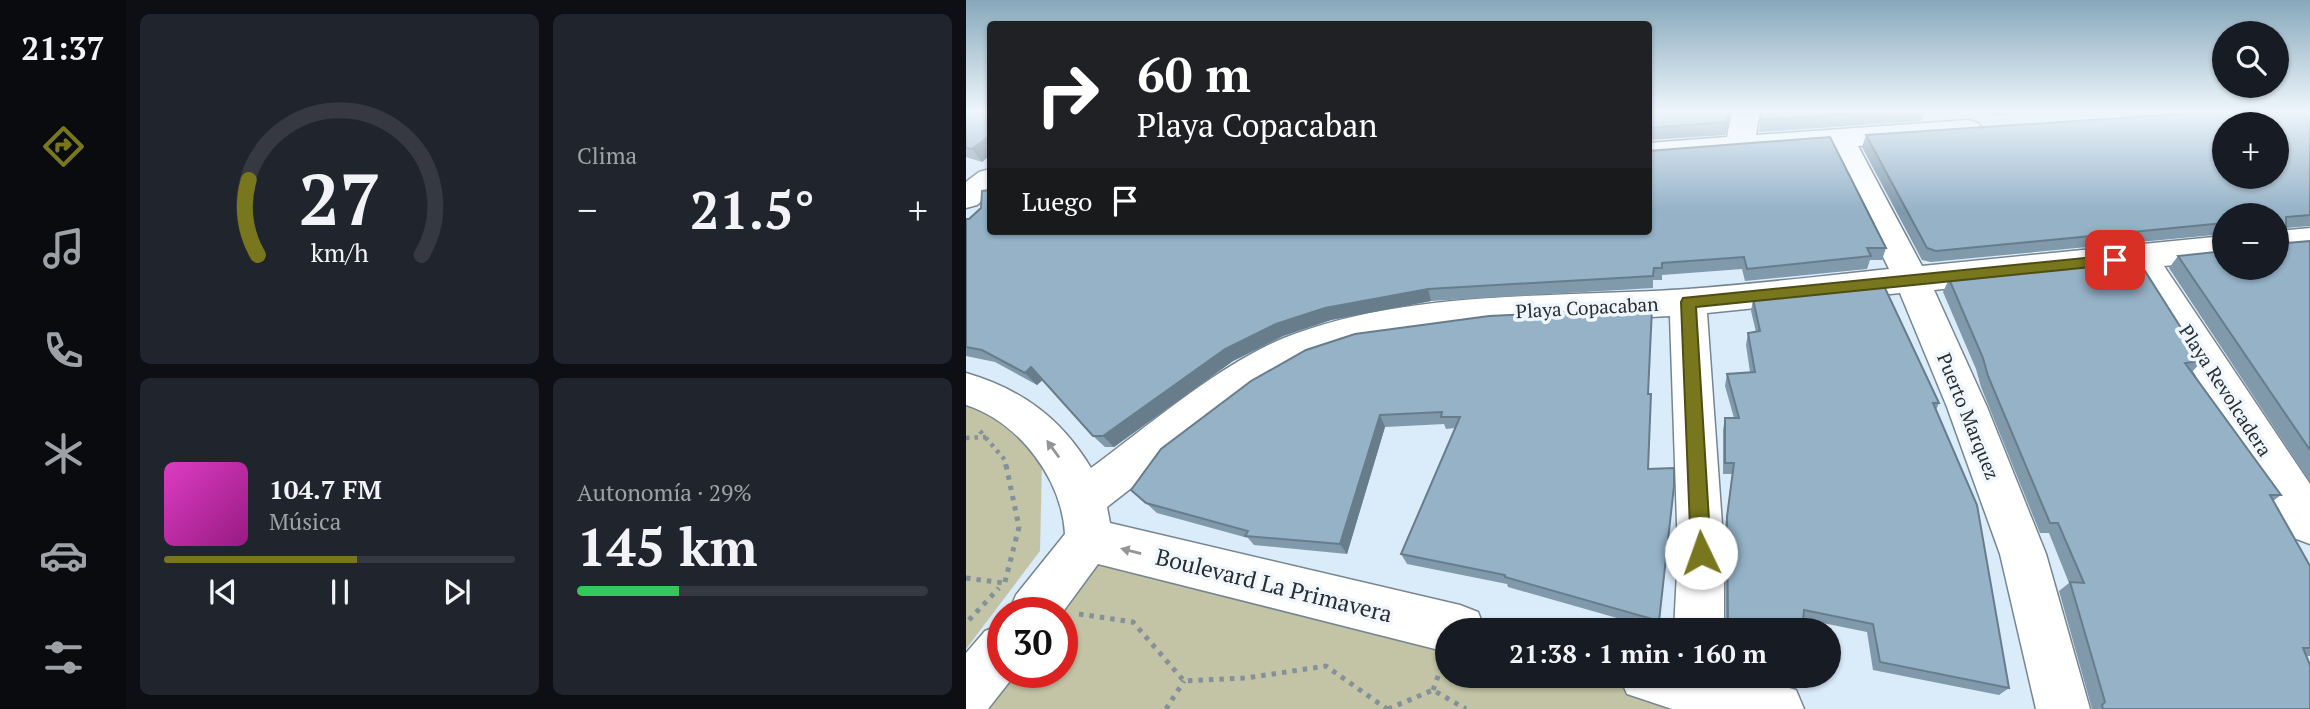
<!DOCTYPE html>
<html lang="es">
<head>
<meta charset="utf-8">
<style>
  :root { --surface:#171b24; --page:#20242c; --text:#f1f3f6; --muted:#9ea1a6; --line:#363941; --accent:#78771d }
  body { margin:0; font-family:"PT Serif",serif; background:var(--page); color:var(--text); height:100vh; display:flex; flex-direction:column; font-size:26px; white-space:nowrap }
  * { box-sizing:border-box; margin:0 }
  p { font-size:23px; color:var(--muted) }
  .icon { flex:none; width:38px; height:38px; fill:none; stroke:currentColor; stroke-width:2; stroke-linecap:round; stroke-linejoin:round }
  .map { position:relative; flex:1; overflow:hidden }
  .details { display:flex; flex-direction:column; gap:14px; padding:14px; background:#0d0f14; width:840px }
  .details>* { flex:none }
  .guide { position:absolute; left:21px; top:21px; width:665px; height:214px; border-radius:7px; box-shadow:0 2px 5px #0004; background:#202124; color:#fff; overflow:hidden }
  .tools { position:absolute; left:1246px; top:21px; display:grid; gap:14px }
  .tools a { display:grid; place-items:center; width:77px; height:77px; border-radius:50%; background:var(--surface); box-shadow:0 2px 5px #0004; font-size:35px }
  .speed { position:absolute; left:21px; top:597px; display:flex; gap:14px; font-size:35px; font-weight:700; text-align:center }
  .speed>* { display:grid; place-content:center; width:91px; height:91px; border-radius:50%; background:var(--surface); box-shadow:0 2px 5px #0004; line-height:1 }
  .speed .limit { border:10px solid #d22; background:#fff; color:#111 }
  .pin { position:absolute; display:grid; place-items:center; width:60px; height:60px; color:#fff; margin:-30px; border-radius:14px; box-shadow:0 4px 10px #0006 }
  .me { position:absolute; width:77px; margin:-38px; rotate:357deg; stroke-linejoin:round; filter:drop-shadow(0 0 5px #0008) }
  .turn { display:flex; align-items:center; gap:24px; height:147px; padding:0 35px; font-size:32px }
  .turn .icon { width:91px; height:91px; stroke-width:2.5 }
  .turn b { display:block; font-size:49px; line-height:60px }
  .then { display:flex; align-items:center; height:66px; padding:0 35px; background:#0003; gap:14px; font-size:26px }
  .big { font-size:52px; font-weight:600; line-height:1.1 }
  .details .tile { flex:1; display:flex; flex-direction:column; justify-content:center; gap:10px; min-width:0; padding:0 24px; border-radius:10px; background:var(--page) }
  .details .dial { align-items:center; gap:0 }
  .dial svg { height:182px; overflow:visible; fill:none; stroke:var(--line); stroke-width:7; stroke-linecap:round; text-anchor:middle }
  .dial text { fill:var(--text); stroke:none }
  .song { display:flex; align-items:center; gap:21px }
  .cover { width:84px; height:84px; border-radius:10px; background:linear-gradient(135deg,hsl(310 70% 55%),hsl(310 70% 35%)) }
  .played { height:7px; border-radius:4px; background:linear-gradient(90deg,var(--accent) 55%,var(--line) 55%) }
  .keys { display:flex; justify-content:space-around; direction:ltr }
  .heat { display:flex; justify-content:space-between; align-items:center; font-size:38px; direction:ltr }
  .charge { height:10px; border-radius:5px; background:linear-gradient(90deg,#34c759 29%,var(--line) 0) }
  .details .tiles { flex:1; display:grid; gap:14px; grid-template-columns:repeat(2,1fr) }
  .trip { position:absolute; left:469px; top:618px; width:406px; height:70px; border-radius:35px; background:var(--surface); box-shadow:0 2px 5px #0004; font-weight:600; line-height:70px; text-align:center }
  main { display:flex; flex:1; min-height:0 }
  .menu { display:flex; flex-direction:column; width:126px; justify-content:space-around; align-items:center; background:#090b0e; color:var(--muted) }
  .menu .icon { width:49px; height:49px }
  .menu .current { color:var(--accent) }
  .menu b { font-size:32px; color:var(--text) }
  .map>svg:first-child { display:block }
  .green { fill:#c3c4a5 }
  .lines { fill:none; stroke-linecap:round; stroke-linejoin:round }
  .minor-casing { stroke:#758591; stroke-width:3 }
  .path-far1 { stroke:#85919a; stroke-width:4.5; stroke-dasharray:3.5 5; stroke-linecap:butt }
  .path { stroke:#85919a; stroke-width:5; stroke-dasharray:4.5 6; stroke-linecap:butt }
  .minor { fill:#fff; fill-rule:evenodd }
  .wall { fill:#8099ab }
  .shaded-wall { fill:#687d8b }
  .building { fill:#95b2c7; stroke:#687d8b; stroke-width:2; fill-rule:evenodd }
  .oneway { fill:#939699 }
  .route { fill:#78771d; stroke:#4e4d13; stroke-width:2 }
  .labels { text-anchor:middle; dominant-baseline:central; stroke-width:7; stroke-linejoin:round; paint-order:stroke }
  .street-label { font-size:19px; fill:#272e33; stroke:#f0f7fc }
  .near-street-label { font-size:23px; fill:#272e33; stroke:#f0f7fc }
</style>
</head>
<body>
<main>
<nav class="menu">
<b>21:37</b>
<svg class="icon current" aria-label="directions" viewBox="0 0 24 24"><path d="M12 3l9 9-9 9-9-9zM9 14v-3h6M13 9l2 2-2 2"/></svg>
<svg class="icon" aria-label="music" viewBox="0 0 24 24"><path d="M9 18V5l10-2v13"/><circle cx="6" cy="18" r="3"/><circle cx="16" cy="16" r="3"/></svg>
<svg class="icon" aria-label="phone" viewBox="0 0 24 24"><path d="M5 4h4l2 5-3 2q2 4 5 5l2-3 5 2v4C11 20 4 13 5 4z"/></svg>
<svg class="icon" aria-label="climate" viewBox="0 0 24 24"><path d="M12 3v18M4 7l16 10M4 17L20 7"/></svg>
<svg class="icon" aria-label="car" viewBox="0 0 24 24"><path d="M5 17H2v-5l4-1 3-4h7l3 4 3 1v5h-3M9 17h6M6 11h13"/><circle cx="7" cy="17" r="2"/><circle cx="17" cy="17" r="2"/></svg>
<svg class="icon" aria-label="filters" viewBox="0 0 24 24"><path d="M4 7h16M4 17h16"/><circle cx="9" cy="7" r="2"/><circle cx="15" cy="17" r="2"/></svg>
</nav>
<section class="details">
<div class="tiles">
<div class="tile dial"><svg viewBox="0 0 100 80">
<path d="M14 69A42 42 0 1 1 86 69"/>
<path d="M14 69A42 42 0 0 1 10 36" stroke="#78771d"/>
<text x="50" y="56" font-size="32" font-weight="700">27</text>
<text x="50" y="72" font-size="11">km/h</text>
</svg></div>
<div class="tile"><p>Clima</p>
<div class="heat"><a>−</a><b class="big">21.5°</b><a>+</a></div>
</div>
<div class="tile">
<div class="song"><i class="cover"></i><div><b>104.7 FM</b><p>Música</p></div></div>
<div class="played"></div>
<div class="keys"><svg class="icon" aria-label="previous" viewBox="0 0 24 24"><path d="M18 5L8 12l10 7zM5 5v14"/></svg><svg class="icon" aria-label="pause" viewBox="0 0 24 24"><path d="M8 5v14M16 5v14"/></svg><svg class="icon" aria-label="next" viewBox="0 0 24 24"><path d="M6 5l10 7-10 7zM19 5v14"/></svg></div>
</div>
<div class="tile"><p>Autonomía · 29%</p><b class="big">145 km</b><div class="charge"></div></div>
</div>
</section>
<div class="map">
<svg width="1344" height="709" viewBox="0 0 1344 709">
  <rect width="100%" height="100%" fill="#daebf9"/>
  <path class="green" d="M 0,398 L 13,401 L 76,462 L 74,551 L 0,649 Z
    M 141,556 L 481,638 L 481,676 L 638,676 L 774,709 L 22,709 L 20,706 L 37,672 L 96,672 L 96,612 L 123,560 Z"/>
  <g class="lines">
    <defs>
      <path id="minor" d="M 766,111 L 794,111 L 790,135 L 1002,120 L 1012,123 L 1016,129 L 1012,135 L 1002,138 L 892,146 L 956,266 L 1258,236 L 1258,260 L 1198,266 L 1344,484 L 1344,544 L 1328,538 L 1165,269 L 968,290 L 1021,407 L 1080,554 L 1124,709 L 1070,709 L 1034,554 L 981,407 L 934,293 L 741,313 L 758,553 L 758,630 L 708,630 L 712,553 L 704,316 L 526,325 L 394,343 L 345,359 L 291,390 L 141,507 L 144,523 L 494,605 L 512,612 L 519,630 L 481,630 L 481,652 L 132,564 L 96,613 L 43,612 L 50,595 L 99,534 C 96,479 53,422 0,405 L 0,373 C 55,389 95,418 125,468 C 182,426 254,364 318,338 C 441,289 592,298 722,289 C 789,284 856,276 923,269 L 864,148 L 682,161 L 682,143 L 761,137 Z
        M 24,169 L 24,194 L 11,205 L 0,208 L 0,182 L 13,172 Z
        M 1344,228 L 1344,250 L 1311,253 L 1311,231 Z
        M 37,624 L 37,672 L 51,672 L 22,709 L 0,709 L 0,653 L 19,631 Z
        M 653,676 L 783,676 L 830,690 L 838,709 L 706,709 L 661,694 Z"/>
    </defs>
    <use href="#minor" class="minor-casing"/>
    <path class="path-far1" d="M 14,431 L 39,460 L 40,467
      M 0,438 L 20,437"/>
    <path class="path" d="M 0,578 L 38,583
      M 39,582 L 53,527 L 40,465
      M 113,614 L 167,622 L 218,681 L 280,678 L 360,666 L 421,709
      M 3,620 L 33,588
      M 467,690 L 475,668
      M 200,709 L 218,681
      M 422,709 L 467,690 L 500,709"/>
    <use href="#minor" class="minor"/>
  </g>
  <path class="wall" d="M 0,111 L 24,111 L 24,155 L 16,162 L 0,157 Z
    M 682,111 L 765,111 L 759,135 L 682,140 Z
    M 796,111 L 958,111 L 955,121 L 793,132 Z
    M 1022,111 L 1093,111 L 1025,116 Z
    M 1344,111 L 1344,226 L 1320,228 L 1320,243 L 1344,241 L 1344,482 L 1203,268 L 1212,256 L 1258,268 L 1311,215 L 1258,215 L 1258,234 L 965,262 L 956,260 L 896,147 L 900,135 Z
    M 0,219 L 920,248 L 916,260 L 904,260 L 901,269 L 779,281 L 776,269 L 696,275 L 696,280 L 687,280 L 687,288 L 465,301 L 365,320 L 317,336 L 267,361 L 148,447 L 139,447 L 127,436 L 77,380 L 71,385 L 29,362 L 0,356 Z
    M 983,279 L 1236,361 L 1226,372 L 1315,495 L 1307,501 L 1344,566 L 1344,656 L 1340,656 L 1344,709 L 1126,709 L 1093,591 L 1103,583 L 1083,533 L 1074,533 L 1015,387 L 1010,369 L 977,292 Z
    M 787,299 L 973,403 L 970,410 L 1043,688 L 1033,695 L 907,670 L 901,632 L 837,619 L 836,630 L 760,630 L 759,527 L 766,474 L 757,474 L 757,430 L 759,418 L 768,418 L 759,386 L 761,374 L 784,372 L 780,345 L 782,333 L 790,332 L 785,311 Z
    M 285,381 L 682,394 L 683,469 L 708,468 L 693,630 L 542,587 L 541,584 L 441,564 L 435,554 L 489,428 L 480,429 L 478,424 L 419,427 L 381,554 L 288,545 L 282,538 L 191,513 L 180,503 Z"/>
  <path class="shaded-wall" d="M 763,111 L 765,111 L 759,135 L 760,122 Z
    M 24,135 L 24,155 L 16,162 L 6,149 Z
    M 462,289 L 465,301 L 365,320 L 317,336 L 267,361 L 148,447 L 137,436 L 259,349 L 310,324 L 359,308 Z
    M 65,367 L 77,379 L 71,385 L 59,373 Z
    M 414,415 L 419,427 L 381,554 L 374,544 Z"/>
  <path class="building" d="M 0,111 L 24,111 L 24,135 L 6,149 L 0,148 Z
    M 682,111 L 763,111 L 760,122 L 682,128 Z
    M 796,111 L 922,111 L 795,120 Z
    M 1259,111 L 1344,111 L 1344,215 L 1320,217 L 1320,243 L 1344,241 L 1344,450 L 1212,256 L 1258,251 L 1258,268 L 1311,268 L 1311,215 L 1258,215 L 1258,223 L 970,251 L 961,248 L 900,135 ZM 1258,124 L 1311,124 L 1311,177 L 1258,177 Z
    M 864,137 L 920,248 L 901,248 L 905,256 L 781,269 L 778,257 L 696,263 L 696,268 L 688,268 L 687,276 L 462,289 L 359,308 L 310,324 L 259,349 L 137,436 L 127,436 L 65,367 L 59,373 L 16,350 L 0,347 L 0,219 L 3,219 L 15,208 L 16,191 L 24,190 L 24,231 L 682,231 L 682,151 Z
    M 1172,260 L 1236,361 L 1219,363 L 1315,495 L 1304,495 L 1344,566 L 1344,648 L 1337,648 L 1344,665 L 1344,709 L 1137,709 L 1136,705 L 1139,702 L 1104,582 L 1118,583 L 1092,523 L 1084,523 L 1022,376 L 1017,358 L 983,279 Z
    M 918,286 L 973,403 L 967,403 L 1011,505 L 1043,688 L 914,662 L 907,624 L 838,610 L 836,630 L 791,630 L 762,623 L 761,517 L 768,463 L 759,463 L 759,418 L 773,418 L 761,374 L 789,372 L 782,333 L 794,331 L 787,299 Z
    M 686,308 L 682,394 L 685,394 L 682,469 L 708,468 L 708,486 L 693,621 L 539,577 L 539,575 L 435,554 L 494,417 L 475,417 L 476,412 L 414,415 L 374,544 L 279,536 L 282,531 L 180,503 L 165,490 L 195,449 L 285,381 L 340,350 L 389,334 L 523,316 Z"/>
  <defs><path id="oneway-solid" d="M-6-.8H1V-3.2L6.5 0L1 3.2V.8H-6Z" transform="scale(1.75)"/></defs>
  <g class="oneway">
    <use href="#oneway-solid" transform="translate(87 449) rotate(-126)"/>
    <use href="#oneway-solid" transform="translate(165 551) rotate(-166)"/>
  </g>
  <linearGradient id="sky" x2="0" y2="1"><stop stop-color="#87a8bb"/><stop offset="0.53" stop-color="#eef6fc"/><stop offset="1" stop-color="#eef6fc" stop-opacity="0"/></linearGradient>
  <rect width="1344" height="211" fill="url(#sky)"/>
  <path class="route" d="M 1149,255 L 1154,257 L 1154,264 L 730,307 L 745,553 L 742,559 L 735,562 L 728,559 L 725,553 L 715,302 L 717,298 Z"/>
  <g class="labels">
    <g class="street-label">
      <text transform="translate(621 307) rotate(-3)">Playa Copacaban</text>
      <text transform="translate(1260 390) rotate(57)">Playa Revolcadera</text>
      <text transform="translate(1003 416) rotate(68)">Puerto Marquez</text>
    </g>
    <g class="near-street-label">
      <text transform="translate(308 585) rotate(14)">Boulevard La Primavera</text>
    </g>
  </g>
</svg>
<div class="tools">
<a><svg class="icon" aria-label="search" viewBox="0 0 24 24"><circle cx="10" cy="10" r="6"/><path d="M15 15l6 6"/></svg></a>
<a>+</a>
<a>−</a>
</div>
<div class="speed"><div class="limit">30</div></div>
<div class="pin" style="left:1149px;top:260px;background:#d93025"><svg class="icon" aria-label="arrive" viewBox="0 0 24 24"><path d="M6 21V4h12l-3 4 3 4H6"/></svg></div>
<svg class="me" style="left:735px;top:553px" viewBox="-20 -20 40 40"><circle r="19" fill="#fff"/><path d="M0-13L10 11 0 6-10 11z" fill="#78771d"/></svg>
<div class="trip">21:38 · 1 min · 160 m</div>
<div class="guide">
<div class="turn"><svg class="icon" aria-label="right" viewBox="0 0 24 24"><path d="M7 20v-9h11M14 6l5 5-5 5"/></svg><div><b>60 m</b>Playa Copacaban</div></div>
<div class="then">Luego<svg class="icon" aria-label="arrive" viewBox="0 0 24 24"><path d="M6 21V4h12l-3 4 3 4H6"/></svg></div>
</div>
</div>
</main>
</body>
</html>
